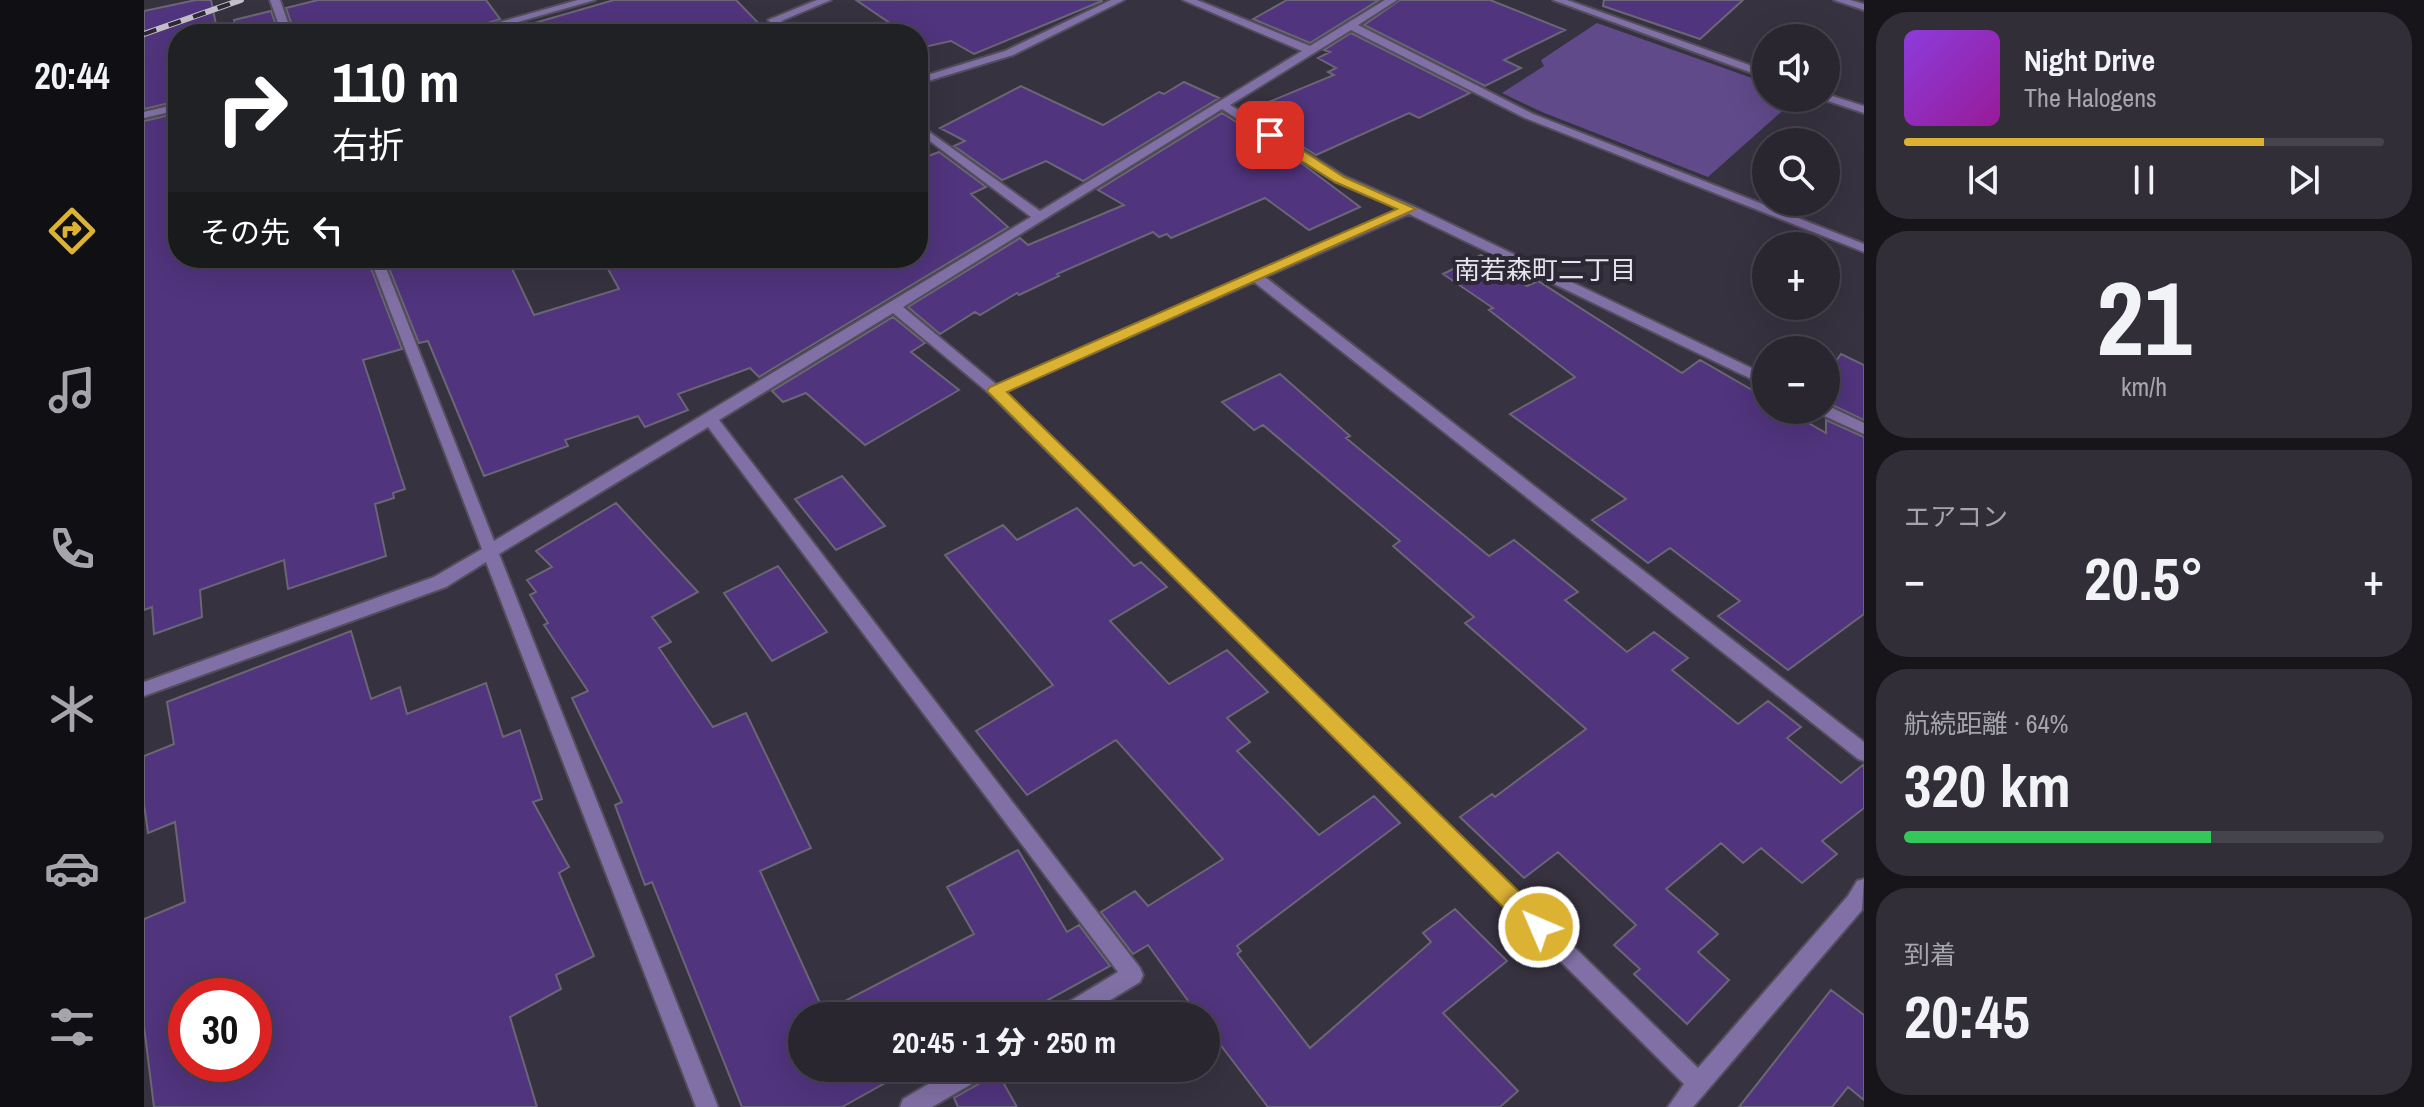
<!DOCTYPE html>
<html lang="ja">
<head>
<meta charset="utf-8">
<style>
  :root { --surface:#292630; --page:#312e38; --text:#f1f3f6; --muted:#a5a5ab; --line:#45434c; --accent:#dcb233 }
  body { margin:0; font-family:"Archivo Narrow","Noto Sans JP",sans-serif; background:var(--page); color:var(--text); height:100vh; display:flex; flex-direction:column; font-size:30px; white-space:nowrap }
  * { box-sizing:border-box; margin:0 }
  p { font-size:26px; color:var(--muted) }
  .icon { flex:none; width:44px; height:44px; fill:none; stroke:currentColor; stroke-width:2; stroke-linecap:round; stroke-linejoin:round }
  .map { position:relative; flex:1; overflow:hidden }
  .details { display:flex; flex-direction:column; gap:12px; padding:12px; background:#17151a; width:560px }
  .details>* { flex:none }
  .banner { position:absolute; left:24px; top:24px; width:760px; height:244px; border-radius:32px; box-shadow:0 8px 32px #0002,0 0 0 2px var(--line); background:#202124; color:#fff; overflow:hidden }
  .buttons { position:absolute; left:1608px; top:24px; display:grid; gap:16px }
  .buttons a { display:grid; place-items:center; width:88px; height:88px; border-radius:50%; background:var(--surface); box-shadow:0 8px 32px #0002,0 0 0 2px var(--line); font-size:40px }
  .speed { position:absolute; left:24px; top:978px; display:flex; gap:16px; font-size:40px; font-weight:700; text-align:center }
  .speed>* { display:grid; place-content:center; width:104px; height:104px; border-radius:50%; background:var(--surface); box-shadow:0 8px 32px #0002,0 0 0 2px var(--line); line-height:1 }
  .speed .limit { border:12px solid #d22; background:#fff; color:#111 }
  .pin { position:absolute; display:grid; place-items:center; width:68px; height:68px; color:#fff; margin:-34px; border-radius:16px; box-shadow:0 4px 12px #0006 }
  .me { position:absolute; width:88px; margin:-44px; rotate:315deg; stroke-linejoin:round; filter:drop-shadow(0 0 6px #0008) }
  .turn { display:flex; align-items:center; gap:28px; height:168px; padding:0 32px; font-size:36px }
  .turn .icon { width:104px; height:104px; stroke-width:2.5 }
  .turn b { display:block; font-size:56px; line-height:68px }
  .then { display:flex; align-items:center; height:76px; padding:0 32px; background:#0003; gap:16px; font-size:30px }
  .big { font-size:60px; font-weight:800; line-height:1.1 }
  .details .tile { flex:1; display:flex; flex-direction:column; justify-content:center; gap:12px; min-width:0; padding:0 28px; border-radius:32px; background:var(--page) }
  .details .dial { align-items:center; gap:0 }
  .dial b { font-size:104px; line-height:1 }
  .song { display:flex; align-items:center; gap:24px }
  .cover { width:96px; height:96px; border-radius:12px; background:linear-gradient(135deg,hsl(270 70% 55%),hsl(300 70% 35%)) }
  .played { height:8px; border-radius:4px; background:linear-gradient(90deg,var(--accent) 75%,var(--line) 75%) }
  .keys { display:flex; justify-content:space-around; direction:ltr }
  .heat { display:flex; justify-content:space-between; align-items:center; font-size:44px; direction:ltr }
  .charge { height:12px; border-radius:6px; background:linear-gradient(90deg,#34c759 64%,var(--line) 0) }
  .trip { position:absolute; left:644px; top:1002px; width:432px; height:80px; border-radius:40px; background:var(--surface); box-shadow:0 8px 32px #0002,0 0 0 2px var(--line); font-weight:800; line-height:80px; text-align:center }
  main { display:flex; flex:1; min-height:0 }
  .tab-bar { display:flex; flex-direction:column; width:144px; justify-content:space-around; align-items:center; background:#100f13; color:var(--muted) }
  .tab-bar .icon { width:56px; height:56px }
  .tab-bar .on { color:var(--accent) }
  .tab-bar b { font-size:36px; color:var(--text) }
  .map>svg:first-child { display:block }
  .green { fill:#614a8a }
  .building { fill:#50347d; stroke:#6a6675; stroke-width:2; fill-rule:evenodd }
  .lines { fill:none; stroke-linecap:round; stroke-linejoin:round }
  .minor-casing { stroke:#534e5c; stroke-width:4 }
  .minor { fill:#8170a5; fill-rule:evenodd }
  .rail-casing { stroke:#c4c0ca; stroke-width:6 }
  .rail { stroke:#2c2836; stroke-width:4; stroke-dasharray:13; stroke-linecap:butt }
  .route { fill:#dcb233; stroke:#8f7421; stroke-width:2 }
  .labels { text-anchor:middle; dominant-baseline:central; stroke-width:8; stroke-linejoin:round; paint-order:stroke }
  .neighbourhood-label { font-size:26px; fill:#e6e3ec; stroke:#2c2836 }
</style>
</head>
<body>
<main>
<nav class="tab-bar">
<b>20:44</b>
<svg class="icon on" aria-label="directions" viewBox="0 0 24 24"><path d="M12 3l9 9-9 9-9-9zM9 14v-3h6M13 9l2 2-2 2"/></svg>
<svg class="icon" aria-label="music" viewBox="0 0 24 24"><path d="M9 18V5l10-2v13"/><circle cx="6" cy="18" r="3"/><circle cx="16" cy="16" r="3"/></svg>
<svg class="icon" aria-label="phone" viewBox="0 0 24 24"><path d="M5 4h4l2 5-3 2q2 4 5 5l2-3 5 2v4C11 20 4 13 5 4z"/></svg>
<svg class="icon" aria-label="climate" viewBox="0 0 24 24"><path d="M12 3v18M4 7l16 10M4 17L20 7"/></svg>
<svg class="icon" aria-label="car" viewBox="0 0 24 24"><path d="M5 17H2v-5l4-1 3-4h7l3 4 3 1v5h-3M9 17h6M6 11h13"/><circle cx="7" cy="17" r="2"/><circle cx="17" cy="17" r="2"/></svg>
<svg class="icon" aria-label="filters" viewBox="0 0 24 24"><path d="M4 7h16M4 17h16"/><circle cx="9" cy="7" r="2"/><circle cx="15" cy="17" r="2"/></svg>
</nav>
<div class="map">
<svg width="1720" height="1107" viewBox="0 0 1720 1107">
  <rect width="100%" height="100%" fill="#373240"/>
  <path class="green" d="M 1453,23 L 1622,83 L 1622,98 L 1653,98 L 1564,177 L 1398,112 L 1358,93 L 1400,66 L 1397,60 Z"/>
  <path class="building" d="M 52,0 L 67,0 L 74,34 L 34,34 L 34,101 L 0,109 L 0,11 Z
    M 174,0 L 342,0 L 356,19 L 311,34 L 151,34 L 142,8 Z
    M 470,0 L 592,0 L 625,34 L 388,34 L 387,24 Z
    M 712,0 L 958,0 L 958,1 L 830,54 L 807,41 L 780,47 L 774,42 L 774,34 L 762,34 Z
    M 1143,0 L 1235,0 L 1166,43 L 1109,19 Z
    M 1256,0 L 1346,0 L 1421,30 L 1360,60 L 1377,68 L 1341,86 L 1220,25 Z
    M 1460,0 L 1599,0 L 1556,39 L 1459,6 Z
    M 127,11 L 135,34 L 92,34 L 90,20 Z
    M 1207,33 L 1326,93 L 1275,118 L 1265,113 L 1172,155 L 1098,109 L 1103,111 L 1190,75 L 1184,72 L 1192,68 L 1174,58 L 1186,52 L 1180,50 Z
    M 1040,82 L 1075,98 L 939,181 L 902,161 L 858,180 L 810,146 L 821,141 L 796,128 L 877,86 L 959,125 L 1015,92 L 1020,94 Z
    M 34,113 L 34,258 L 175,258 L 176,265 L 198,258 L 223,258 L 258,349 L 219,360 L 261,489 L 249,493 L 250,498 L 231,504 L 242,556 L 144,589 L 140,560 L 56,590 L 58,617 L 10,634 L 8,607 L 0,610 L 0,121 Z
    M 1078,113 L 1156,162 L 1216,207 L 1165,230 L 1121,198 L 1027,238 L 1023,234 L 1015,237 L 1009,232 L 913,274 L 915,276 L 875,295 L 873,293 L 836,315 L 831,312 L 796,334 L 764,307 L 876,238 L 884,245 L 980,205 L 954,190 Z
    M 795,152 L 842,187 L 827,194 L 864,227 L 615,377 L 606,368 L 534,394 L 544,410 L 501,427 L 494,416 L 421,440 L 424,446 L 340,476 L 284,341 L 275,343 L 241,258 L 363,258 L 390,315 L 475,289 L 458,258 L 774,258 L 774,160 Z
    M 1337,255 L 1383,286 L 1394,281 L 1538,373 L 1556,360 L 1622,398 L 1622,410 L 1642,410 L 1682,433 L 1682,420 L 1720,437 L 1720,614 L 1644,670 L 1574,616 L 1596,601 L 1526,548 L 1504,563 L 1448,520 L 1482,499 L 1366,414 L 1431,377 L 1345,310 L 1349,308 L 1299,274 Z
    M 749,317 L 781,343 L 767,352 L 815,390 L 721,445 L 662,393 L 639,402 L 628,391 Z
    M 1697,354 L 1720,365 L 1720,420 L 1682,402 L 1682,375 Z
    M 1136,374 L 1206,436 L 1202,438 L 1345,556 L 1370,540 L 1434,592 L 1421,600 L 1483,652 L 1510,632 L 1544,658 L 1528,670 L 1594,724 L 1624,701 L 1657,727 L 1643,738 L 1697,783 L 1720,764 L 1720,808 L 1678,841 L 1693,854 L 1658,883 L 1617,848 L 1599,863 L 1577,843 L 1522,889 L 1574,934 L 1554,952 L 1585,980 L 1543,1024 L 1490,974 L 1496,969 L 1470,945 L 1492,925 L 1414,852 L 1380,878 L 1316,817 L 1348,794 L 1351,797 L 1442,729 L 1321,623 L 1330,617 L 1249,546 L 1256,541 L 1119,425 L 1110,430 L 1078,402 Z
    M 698,476 L 741,526 L 692,550 L 651,499 Z
    M 472,503 L 554,592 L 508,617 L 527,642 L 515,648 L 569,727 L 602,713 L 667,848 L 616,871 L 680,1012 L 830,934 L 803,887 L 874,850 L 923,932 L 935,925 L 966,966 L 875,1016 L 658,1016 L 658,1068 L 768,1068 L 698,1107 L 598,1107 L 508,882 L 501,885 L 471,805 L 478,802 L 428,698 L 444,691 L 400,625 L 404,623 L 386,595 L 392,592 L 383,580 L 408,567 L 392,551 Z
    M 933,508 L 990,566 L 997,562 L 1023,587 L 966,621 L 1025,684 L 1083,650 L 1124,692 L 1083,718 L 1106,742 L 1093,751 L 1175,835 L 1230,796 L 1256,823 L 1093,946 L 1097,951 L 1093,954 L 1166,1048 L 1287,942 L 1279,933 L 1311,909 L 1363,961 L 1299,1013 L 1374,1091 L 1356,1107 L 1124,1107 L 1062,1026 L 1062,1016 L 1055,1016 L 1004,945 L 989,954 L 957,912 L 991,891 L 1004,906 L 1079,859 L 972,740 L 883,795 L 832,731 L 909,685 L 801,555 L 859,525 L 873,540 Z
    M 634,566 L 683,632 L 628,661 L 580,593 Z
    M 207,631 L 227,699 L 256,687 L 263,714 L 342,683 L 359,737 L 376,730 L 398,799 L 389,802 L 425,867 L 415,873 L 450,956 L 412,975 L 417,989 L 366,1017 L 393,1107 L 10,1107 L 0,1026 L 0,919 L 41,902 L 31,822 L 4,833 L 0,804 L 0,756 L 30,744 L 23,702 ZM 42,996 L 110,996 L 110,1064 L 42,1064 Z
    M 1687,990 L 1720,1015 L 1720,1100 L 1704,1087 L 1688,1107 L 1595,1107 Z
    M 847,1068 L 851,1068 L 873,1107 L 814,1107 L 810,1098 L 843,1079 Z"/>
  <g class="lines">
    <defs>
      <path id="minor" d="M 126,0 L 136,0 L 148,34 L 138,34 Z
        M 434,0 L 451,0 L 331,34 L 314,34 Z
        M 673,0 L 687,0 L 637,21 L 653,34 L 641,34 L 624,20 Z
        M 967,0 L 980,0 L 869,55 L 774,84 L 774,78 L 861,51 Z
        M 1039,0 L 1053,0 L 1166,46 L 1241,0 L 1253,0 L 1214,25 L 1389,114 L 1720,244 L 1720,252 L 1381,118 L 1207,30 L 1086,105 L 1200,176 L 1269,206 L 1622,375 L 1622,386 L 1265,214 L 1121,277 L 1720,742 L 1720,761 L 1714,759 L 1110,282 L 861,392 L 1554,1068 L 1704,896 L 1713,881 L 1720,879 L 1718,910 L 1549,1107 L 1524,1107 L 1540,1084 L 846,394 L 749,313 L 575,420 L 996,968 L 999,975 L 996,982 L 940,1016 L 910,1016 L 913,1009 L 974,972 L 564,427 L 355,554 L 574,1107 L 552,1107 L 342,562 L 302,587 L 0,696 L 0,682 L 290,577 L 338,549 L 226,258 L 238,258 L 350,541 L 887,217 L 774,132 L 774,124 L 896,211 L 1158,51 ZM 1078,109 L 1192,182 L 1255,209 L 853,385 L 759,307 Z
        M 1409,0 L 1423,0 L 1622,71 L 1622,78 Z
        M 1690,0 L 1706,0 L 1720,4 L 1720,10 Z
        M 1682,94 L 1720,106 L 1720,113 L 1678,99 L 1682,98 Z
        M 34,104 L 34,110 L 0,118 L 0,112 Z
        M 1682,405 L 1720,423 L 1720,434 L 1676,414 L 1674,410 L 1682,410 Z
        M 812,1068 L 844,1068 L 841,1076 L 788,1107 L 756,1107 L 759,1099 Z"/>
    </defs>
    <use href="#minor" class="minor-casing"/>
    <use href="#minor" class="minor"/>
    <defs>
      <path id="rail" d="M 0,34 L 97,0"/>
    </defs>
    <use href="#rail" class="rail-casing"/>
    <use href="#rail" class="rail"/>
  </g>
  <path class="route" d="M 1121,132 L 1130,132 L 1200,177 L 1272,209 L 863,392 L 1403,919 L 1406,927 L 1403,935 L 1395,938 L 1387,935 L 843,391 L 846,387 L 1253,209 L 1191,182 L 1121,138 Z"/>
  <g class="labels">
    <g class="neighbourhood-label">
      <text x="1401" y="269">南若森町二丁目</text>
    </g>
  </g>
</svg>
<div class="buttons">
<a><svg class="icon" aria-label="sound" viewBox="0 0 24 24"><path d="M4 9h4l5-4v14l-5-4H4zM17 9q2 3 0 6"/></svg></a>
<a><svg class="icon" aria-label="search" viewBox="0 0 24 24"><circle cx="10" cy="10" r="6"/><path d="M15 15l6 6"/></svg></a>
<a>+</a>
<a>−</a>
</div>
<div class="speed"><div class="limit">30</div></div>
<div class="pin" style="left:1126px;top:135px;background:#d93025"><svg class="icon" aria-label="arrive" viewBox="0 0 24 24"><path d="M6 21V4h12l-3 4 3 4H6"/></svg></div>
<svg class="me" style="left:1395px;top:927px" viewBox="-20 -20 40 40"><circle r="17" fill="#dcb233" stroke="#fff" stroke-width="3"/><path d="M0-11L8 9 0 5-8 9z" fill="#fff"/></svg>
<div class="trip">20:45 · 1 分 · 250 m</div>
<div class="banner">
<div class="turn"><svg class="icon" aria-label="right" viewBox="0 0 24 24"><path d="M7 20v-9h11M14 6l5 5-5 5"/></svg><div><b>110 m</b>右折</div></div>
<div class="then">その先<svg class="icon" aria-label="left" viewBox="0 0 24 24"><path d="M17 20v-9H6M10 6l-5 5 5 5"/></svg></div>
</div>
</div>
<section class="details">
<div class="tile">
<div class="song"><i class="cover"></i><div><b>Night Drive</b><p>The Halogens</p></div></div>
<div class="played"></div>
<div class="keys"><svg class="icon" aria-label="previous" viewBox="0 0 24 24"><path d="M18 5L8 12l10 7zM5 5v14"/></svg><svg class="icon" aria-label="pause" viewBox="0 0 24 24"><path d="M8 5v14M16 5v14"/></svg><svg class="icon" aria-label="next" viewBox="0 0 24 24"><path d="M6 5l10 7-10 7zM19 5v14"/></svg></div>
</div>
<div class="tile dial"><b>21</b><p>km/h</p></div>
<div class="tile"><p>エアコン</p>
<div class="heat"><a>−</a><b class="big">20.5°</b><a>+</a></div>
</div>
<div class="tile"><p>航続距離 · 64%</p><b class="big">320 km</b><div class="charge"></div></div>
<div class="tile"><p>到着</p><b class="big">20:45</b></div>
</section>
</main>
</body>
</html>
